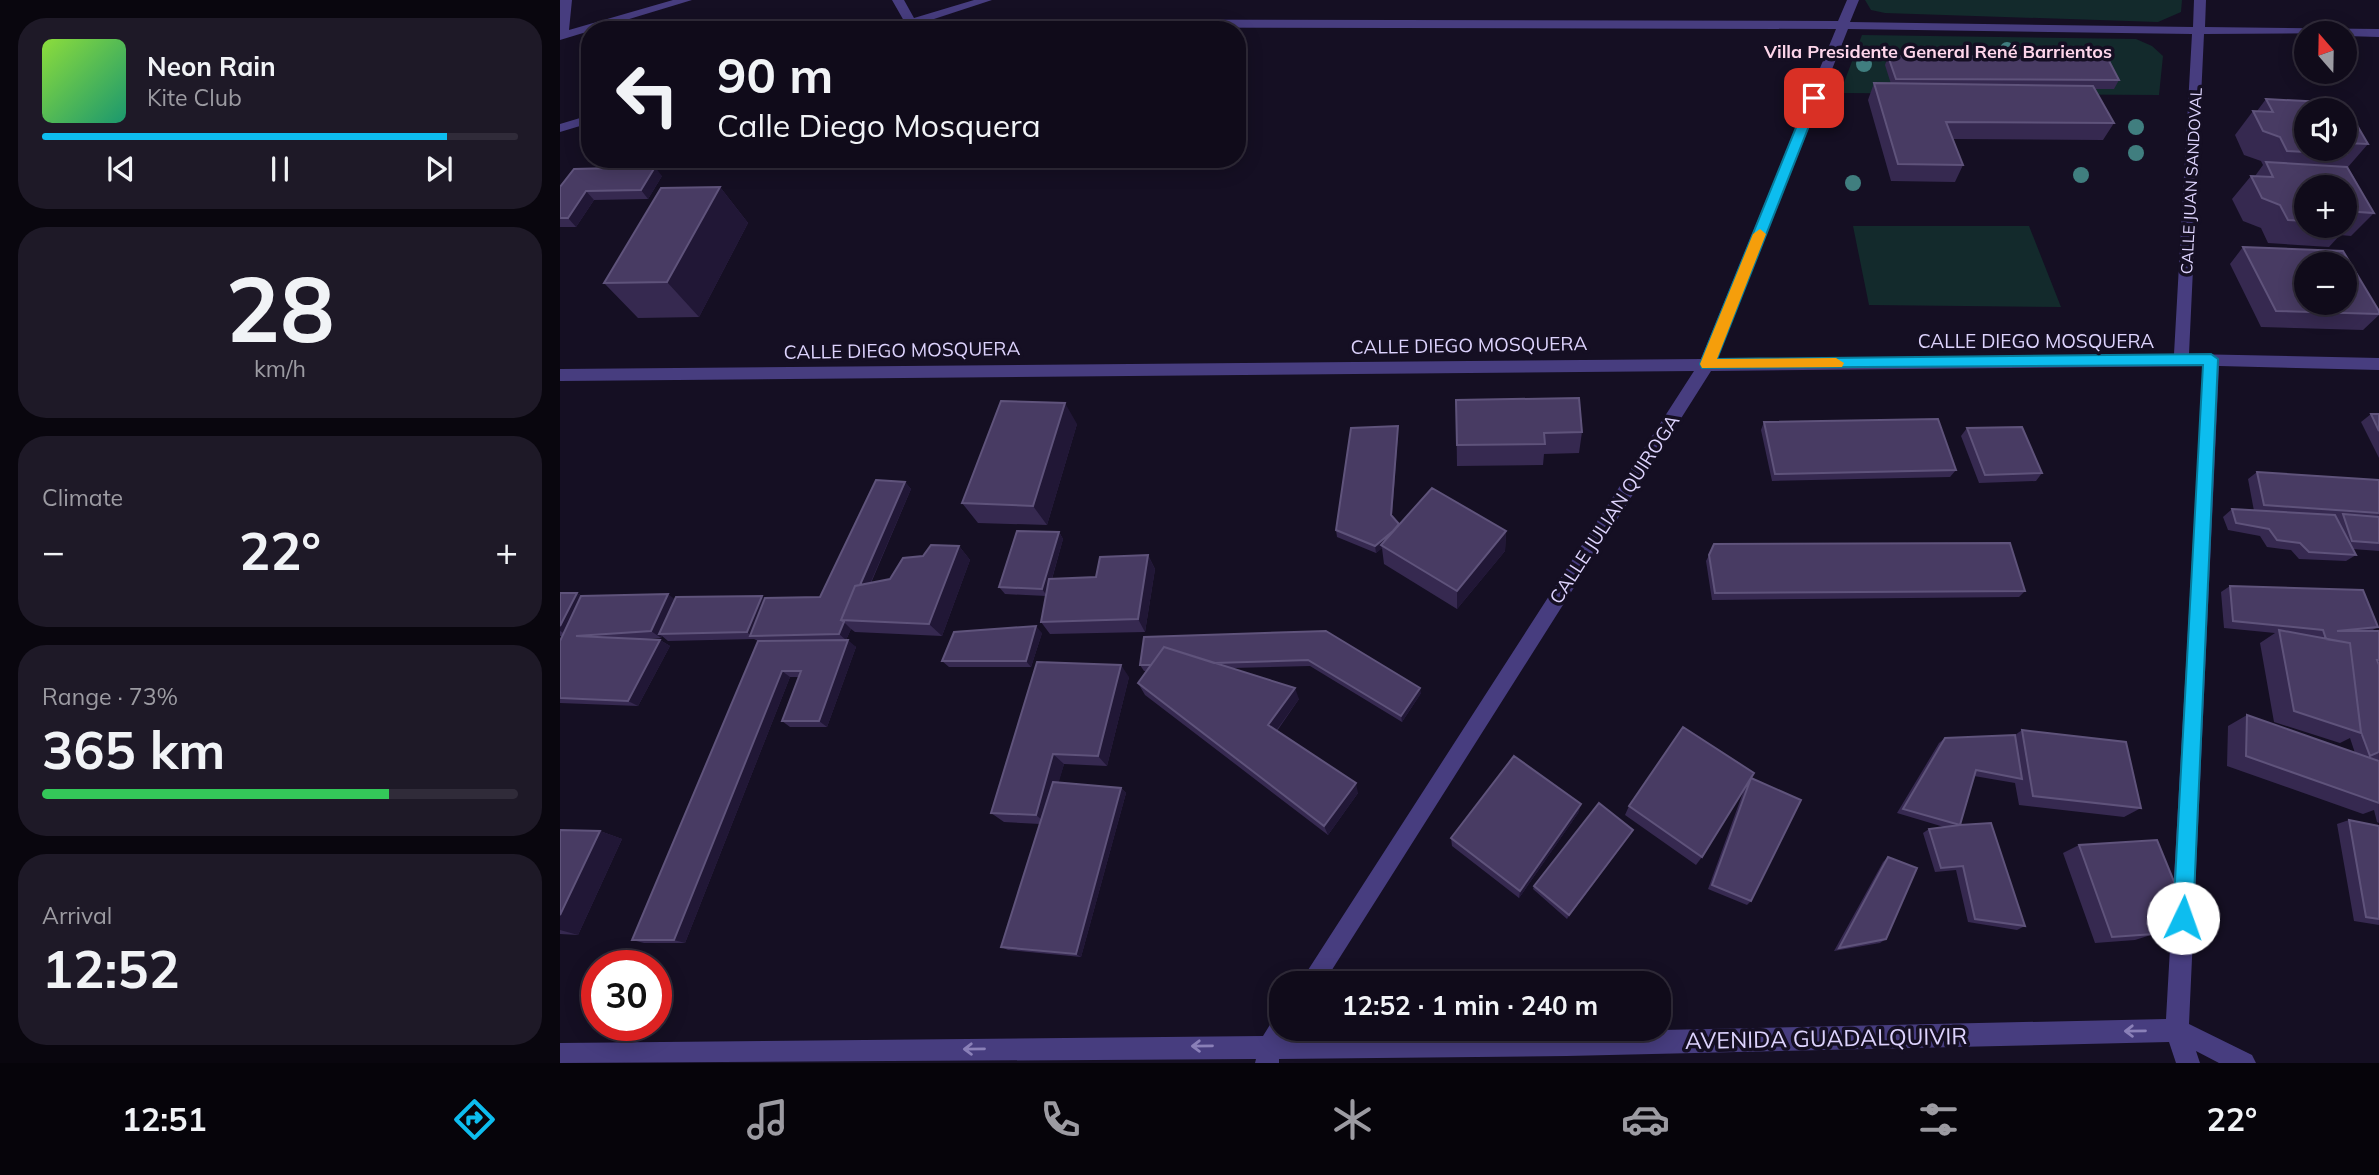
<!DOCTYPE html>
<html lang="en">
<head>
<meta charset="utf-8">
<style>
  :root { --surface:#100b1a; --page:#1e1927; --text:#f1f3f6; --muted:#9c9ba2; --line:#302b39; --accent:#0dbdef }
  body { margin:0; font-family:Mulish,sans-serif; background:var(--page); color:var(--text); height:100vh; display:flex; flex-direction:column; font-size:26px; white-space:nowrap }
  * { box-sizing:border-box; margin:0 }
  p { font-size:23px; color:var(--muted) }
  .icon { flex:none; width:38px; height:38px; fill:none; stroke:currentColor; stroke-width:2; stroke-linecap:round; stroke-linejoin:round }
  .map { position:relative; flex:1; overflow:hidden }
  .drawer { display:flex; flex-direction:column; gap:18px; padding:18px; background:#09060e; width:560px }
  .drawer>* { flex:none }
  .hud { position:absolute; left:21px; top:21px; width:665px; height:147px; border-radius:28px; box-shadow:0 4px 18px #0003,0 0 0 2px var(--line); background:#100b1a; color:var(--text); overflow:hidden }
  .needle { width:46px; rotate:340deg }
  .tools { position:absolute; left:1734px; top:21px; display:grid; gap:14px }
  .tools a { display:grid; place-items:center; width:63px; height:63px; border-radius:50%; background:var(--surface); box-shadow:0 4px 18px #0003,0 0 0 2px var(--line); font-size:35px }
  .speed { position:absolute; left:21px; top:950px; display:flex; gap:14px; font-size:35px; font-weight:700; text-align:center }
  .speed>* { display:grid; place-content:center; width:91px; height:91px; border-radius:50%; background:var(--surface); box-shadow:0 4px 18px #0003,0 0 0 2px var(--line); line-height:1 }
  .speed .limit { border:10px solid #d22; background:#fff; color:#111 }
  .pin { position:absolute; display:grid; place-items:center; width:60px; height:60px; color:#fff; margin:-30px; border-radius:14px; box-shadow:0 4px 10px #0006 }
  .me { position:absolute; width:77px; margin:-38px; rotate:3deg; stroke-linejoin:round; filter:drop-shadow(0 0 5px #0008) }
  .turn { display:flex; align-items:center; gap:24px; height:147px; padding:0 21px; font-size:32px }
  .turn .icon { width:91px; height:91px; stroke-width:2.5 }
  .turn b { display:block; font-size:49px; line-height:60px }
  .big { font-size:52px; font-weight:700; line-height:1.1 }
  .drawer .tile { flex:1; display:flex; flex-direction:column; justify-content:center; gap:10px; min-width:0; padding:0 24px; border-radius:28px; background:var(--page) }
  .drawer .dial { align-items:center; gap:0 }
  .dial b { font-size:91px; line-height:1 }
  .song { display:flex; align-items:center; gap:21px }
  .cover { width:84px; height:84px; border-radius:10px; background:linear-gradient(135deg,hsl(90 70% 55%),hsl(160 70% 35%)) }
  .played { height:7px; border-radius:4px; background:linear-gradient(90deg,var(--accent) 85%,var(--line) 85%) }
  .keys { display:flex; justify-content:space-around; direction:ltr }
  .heat { display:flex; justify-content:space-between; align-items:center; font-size:38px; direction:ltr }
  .charge { height:10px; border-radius:5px; background:linear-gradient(90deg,#34c759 73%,var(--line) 0) }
  .trip { position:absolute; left:709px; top:971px; width:402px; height:70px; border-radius:28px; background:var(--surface); box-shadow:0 4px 18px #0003,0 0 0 2px var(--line); font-weight:700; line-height:70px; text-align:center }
  .menu { display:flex; height:112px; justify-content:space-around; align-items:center; background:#06040a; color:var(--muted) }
  .menu .icon { width:49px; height:49px }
  .menu .selected { color:var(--accent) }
  .menu b { font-size:32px; color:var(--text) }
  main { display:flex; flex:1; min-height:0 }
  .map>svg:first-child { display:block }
  .green { fill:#132a2c }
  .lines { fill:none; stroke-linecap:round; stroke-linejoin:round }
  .minor { fill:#473d7f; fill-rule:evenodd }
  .tree { fill:#407e7f }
  .wall { fill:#362950; fill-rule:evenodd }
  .shaded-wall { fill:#211736 }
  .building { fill:#483b63; stroke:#5f537b; stroke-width:2; fill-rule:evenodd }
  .oneway { stroke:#8a80b8 }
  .route { fill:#0dbdef; stroke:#087b9b; stroke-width:2 }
  .slow { fill:#f59e0b }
  .labels { text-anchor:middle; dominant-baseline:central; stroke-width:7; stroke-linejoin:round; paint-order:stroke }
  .far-street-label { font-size:16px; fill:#ddd3fd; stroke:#150f23 }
  .far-neighbourhood-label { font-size:18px; font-weight:bold; fill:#fdd5ea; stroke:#150f23 }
  .street-label { font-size:19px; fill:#ddd3fd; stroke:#150f23 }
  .near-street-label { font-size:23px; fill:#ddd3fd; stroke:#150f23 }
</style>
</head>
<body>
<main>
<section class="drawer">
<div class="tile">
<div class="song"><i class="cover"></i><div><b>Neon Rain</b><p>Kite Club</p></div></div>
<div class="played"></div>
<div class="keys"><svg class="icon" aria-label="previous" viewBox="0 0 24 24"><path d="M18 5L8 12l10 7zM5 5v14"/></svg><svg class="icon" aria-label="pause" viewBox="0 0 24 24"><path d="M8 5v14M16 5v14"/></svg><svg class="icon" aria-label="next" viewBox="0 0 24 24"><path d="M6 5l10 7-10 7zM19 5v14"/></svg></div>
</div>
<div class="tile dial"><b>28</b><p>km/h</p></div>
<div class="tile"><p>Climate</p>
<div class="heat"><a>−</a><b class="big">22°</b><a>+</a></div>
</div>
<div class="tile"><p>Range · 73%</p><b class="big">365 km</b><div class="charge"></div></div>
<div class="tile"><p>Arrival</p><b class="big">12:52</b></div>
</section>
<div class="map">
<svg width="1819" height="1063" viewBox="0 0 1819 1063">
  <rect width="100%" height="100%" fill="#150f23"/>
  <path class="green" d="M 1305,0 L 1622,0 L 1621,12 L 1598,22 L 1325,13 L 1311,10 Z
    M 1302,35 L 1576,39 L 1592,46 L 1603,56 L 1599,95 L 1280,93 Z
    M 1293,226 L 1469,226 L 1501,307 L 1309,305 Z"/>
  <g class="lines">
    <path class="minor" d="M 0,0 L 12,0 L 9,30 L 113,0 L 132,0 L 0,40 Z
      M 332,0 L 344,0 L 354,18 L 414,0 L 432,0 L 374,19 L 1278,21 L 1287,0 L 1299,0 L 1290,22 L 1633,27 L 1634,0 L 1646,0 L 1645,27 L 1819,29 L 1819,37 L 1785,36 L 1785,33 L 1644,34 L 1629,354 L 1819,358 L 1819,370 L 1659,366 L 1629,1024 L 1692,1055 L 1696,1063 L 1659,1063 L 1636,1051 L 1640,1063 L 1616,1063 L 1609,1042 L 1007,1056 L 719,1059 L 719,1063 L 695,1063 L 696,1059 L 0,1063 L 0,1043 L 703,1036 L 713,1020 L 721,1017 L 721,1029 L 732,1029 L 729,1035 L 1007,1032 L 1606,1019 L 1643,366 L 1151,371 L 763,984 L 739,984 L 1134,371 L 0,381 L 0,369 L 1141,359 L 1276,29 L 351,27 L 321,30 L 344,21 ZM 1288,29 L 1632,34 L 1614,354 L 1157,359 Z
      M 30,115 L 30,123 L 0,132 L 0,124 Z"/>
  </g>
  <g class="tree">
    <circle cx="1447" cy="49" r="7"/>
    <circle cx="1304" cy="64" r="8"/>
    <circle cx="1576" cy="127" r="8"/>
    <circle cx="1576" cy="153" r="8"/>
    <circle cx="1521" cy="175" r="8"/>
    <circle cx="1293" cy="183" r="8"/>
  </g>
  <path class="wall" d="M 1328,56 L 1559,80 L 1554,89 L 1534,89 L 1554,123 L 1543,140 L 1393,139 L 1403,165 L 1395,182 L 1331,181 L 1308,100 L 1314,83 L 1331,84 L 1325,65 Z
    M 1706,99 L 1784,103 L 1808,144 L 1788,167 L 1814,213 L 1791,236 L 1780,235 L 1769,247 L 1708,243 L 1701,228 L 1683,221 L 1672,199 L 1691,176 L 1695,176 L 1703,165 L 1701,161 L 1684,155 L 1675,135 L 1693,111 L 1697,111 ZM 1746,110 L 1785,110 L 1785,149 L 1746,149 ZM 1746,187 L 1785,187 L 1785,226 L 1746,226 Z
    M 102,176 L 88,199 L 34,200 L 16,227 L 0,227 L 0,187 Z
    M 160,187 L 188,223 L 139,317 L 78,318 L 44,283 Z
    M 1683,247 L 1819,311 L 1819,315 L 1803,330 L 1701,327 L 1670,264 Z
    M 896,400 L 1022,432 L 1019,453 L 984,454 L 983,465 L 897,466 Z
    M 1811,414 L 1819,414 L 1819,458 L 1801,422 Z
    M 1204,422 L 1396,470 L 1390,477 L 1212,481 L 1201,430 Z
    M 517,424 L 487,525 L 418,523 L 402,503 Z
    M 838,426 L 838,434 L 832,516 L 839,524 L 946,531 L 945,551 L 897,609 L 824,564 L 822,548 L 816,553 L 777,537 L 776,530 Z
    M 1407,428 L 1482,473 L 1476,481 L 1419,483 L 1401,436 Z
    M 1697,472 L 1819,480 L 1819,551 L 1793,549 L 1796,555 L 1786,561 L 1739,559 L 1731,550 L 1707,547 L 1700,536 L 1668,530 L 1663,517 L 1672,509 L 1694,511 L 1688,479 Z
    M 345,482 L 351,489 L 311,583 L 330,579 L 363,556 L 399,546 L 410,560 L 382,636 L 295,632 L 291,629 L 286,640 L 296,647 L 267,727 L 230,727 L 222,721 L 239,677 L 230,677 L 125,943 L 84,943 L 72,940 L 198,641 L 194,639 L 108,641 L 102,636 L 101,638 L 84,639 L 100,640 L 110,646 L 78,706 L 0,703 L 0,641 L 3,636 L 0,636 L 0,593 L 17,593 L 22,596 L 115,599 L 260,597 Z
    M 499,532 L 503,539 L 492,579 L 536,577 L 588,555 L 595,569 L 585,632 L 490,634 L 481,622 L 486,596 L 445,594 L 439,587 Z
    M 1149,555 L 1465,591 L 1459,597 L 1152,600 L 1146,561 Z
    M 1670,586 L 1818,627 L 1811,631 L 1819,631 L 1819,823 L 1817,822 L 1814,810 L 1803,814 L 1667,766 L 1668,726 L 1687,715 L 1795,753 L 1790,738 L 1780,743 L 1714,722 L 1700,643 L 1715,633 L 1664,628 L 1661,592 Z
    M 766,631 L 861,693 L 842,722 L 750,666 L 672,668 L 739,699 L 717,731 L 798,793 L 768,835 L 585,695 L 578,683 L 586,671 L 584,671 L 580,665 Z
    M 482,633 L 471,667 L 389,667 L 382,661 Z
    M 569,677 L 547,766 L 504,764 L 498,783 L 561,788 L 566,793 L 521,957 L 448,950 L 441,947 L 480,824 L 444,822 L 431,813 Z
    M 1462,730 L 1581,808 L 1564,817 L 1459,805 L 1455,783 L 1414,776 L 1400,825 L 1465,926 L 1457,930 L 1408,922 L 1396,870 L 1375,872 L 1363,833 L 1369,829 L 1384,827 L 1337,813 L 1379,743 L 1385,738 L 1455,735 Z
    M 1191,778 L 1191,901 L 1187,905 L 1148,889 L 1185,787 L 1142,857 L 1136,865 L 1065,815 L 1069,806 Z
    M 1021,804 L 1018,813 L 959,898 L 892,846 L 891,838 Z
    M 1789,820 L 1819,826 L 1819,925 L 1794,921 L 1777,824 Z
    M 0,830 L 40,831 L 62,839 L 18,935 L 0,934 Z
    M 1073,830 L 1007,919 L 973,889 L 974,886 Z
    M 1519,845 L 1594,934 L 1575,940 L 1535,943 L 1503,853 Z
    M 1328,857 L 1326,939 L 1320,943 L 1274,951 L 1323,862 Z"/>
  <path class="shaded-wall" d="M 95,167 L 102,176 L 88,199 L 81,190 Z
    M 160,187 L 188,223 L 139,317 L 107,282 Z
    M 26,191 L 34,200 L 16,227 L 8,218 Z
    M 505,403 L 517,424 L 487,525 L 473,506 Z
    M 838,426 L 838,434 L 831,522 L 831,515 Z
    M 345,482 L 351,489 L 294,621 L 284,620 Z
    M 840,526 L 821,545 L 822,548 L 816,553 L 815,546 Z
    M 946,531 L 945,551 L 897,609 L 897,591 Z
    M 499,532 L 503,539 L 487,596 L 482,589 Z
    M 399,546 L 410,560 L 382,636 L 369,624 Z
    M 588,555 L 595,569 L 585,632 L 578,619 Z
    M 17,593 L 27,600 L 9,636 L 0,631 L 0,626 Z
    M 108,594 L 117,601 L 99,634 L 102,636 L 101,638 L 91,631 Z
    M 202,596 L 210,603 L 191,636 L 187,632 Z
    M 284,622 L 291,629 L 286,640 L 279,634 Z
    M 476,626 L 482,633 L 471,667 L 466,661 Z
    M 100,640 L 110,646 L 78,706 L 68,701 Z
    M 288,640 L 296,647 L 267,727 L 259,721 Z
    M 561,665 L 569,677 L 547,766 L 538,756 Z
    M 222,671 L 230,677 L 125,943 L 114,940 Z
    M 735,688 L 739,699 L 713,735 L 708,725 Z
    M 860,688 L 861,693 L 842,722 L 841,716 Z
    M 493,754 L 504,764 L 487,824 L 476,815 Z
    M 796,783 L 798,793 L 768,835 L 764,826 Z
    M 561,788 L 566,793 L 521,957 L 516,954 Z
    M 1021,804 L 1018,813 L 959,898 L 960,891 Z
    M 1073,830 L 1071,834 L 1007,919 L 1009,915 Z
    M 40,831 L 62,839 L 18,935 L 0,930 L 0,915 Z"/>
  <path class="building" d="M 1328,56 L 1547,57 L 1559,80 L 1336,79 Z
    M 1314,83 L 1533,86 L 1554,123 L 1386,122 L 1403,165 L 1338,164 Z
    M 1706,99 L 1784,103 L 1808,144 L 1785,143 L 1785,110 L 1746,110 L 1746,149 L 1783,149 L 1786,154 L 1727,151 L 1720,137 L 1703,131 L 1693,111 L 1713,112 Z
    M 1706,162 L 1787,167 L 1814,213 L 1785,211 L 1785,187 L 1746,187 L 1746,221 L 1728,220 L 1720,205 L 1702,198 L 1691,176 L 1713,177 Z
    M 95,167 L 81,190 L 26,191 L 8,218 L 0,218 L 0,187 L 14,169 Z
    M 160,187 L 107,282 L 44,283 L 101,188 Z
    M 1785,214 L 1791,224 L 1785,223 Z
    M 1683,247 L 1783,251 L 1819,311 L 1819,314 L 1716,311 ZM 1746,264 L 1785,264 L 1785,303 L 1746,303 Z
    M 1019,398 L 1022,432 L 984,433 L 985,444 L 897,445 L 896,400 Z
    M 441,401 L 505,403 L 473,506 L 402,503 Z
    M 1811,414 L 1819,414 L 1819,431 Z
    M 1378,419 L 1396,470 L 1215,474 L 1204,422 Z
    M 838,426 L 831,515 L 839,524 L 833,531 L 815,546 L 776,530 L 791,428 Z
    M 1462,427 L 1482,473 L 1425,475 L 1407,428 Z
    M 1697,472 L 1819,480 L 1819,513 L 1704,505 Z
    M 316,480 L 345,482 L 300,585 L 295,586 L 281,620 L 284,622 L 279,634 L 190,636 L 205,598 L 260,597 Z
    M 872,488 L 946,531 L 897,591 L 821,545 Z
    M 1672,509 L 1775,515 L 1796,555 L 1749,552 L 1740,543 L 1717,540 L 1709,529 L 1676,523 Z
    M 1783,514 L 1819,517 L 1819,543 L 1792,541 Z
    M 457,531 L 499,532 L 482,589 L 439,587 Z
    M 1450,543 L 1465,591 L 1155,593 L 1149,555 L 1154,544 Z
    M 371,545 L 399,546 L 369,624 L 281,620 L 295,586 L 330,579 L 343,558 L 363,556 Z
    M 588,555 L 578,619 L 481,622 L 489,579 L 536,577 L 540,557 Z
    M 1670,586 L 1803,590 L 1818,627 L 1777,631 L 1819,631 L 1819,660 L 1817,660 L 1819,665 L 1819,752 L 1810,756 L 1801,732 L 1790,643 L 1766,639 L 1763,630 L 1673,621 Z
    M 0,593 L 17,593 L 0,626 Z
    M 108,594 L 91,631 L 16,636 L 100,640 L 68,701 L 0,698 L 0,641 L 21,596 Z
    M 202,596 L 187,632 L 99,634 L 116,597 Z
    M 476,626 L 466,661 L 382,661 L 394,632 Z
    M 1719,630 L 1790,643 L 1801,733 L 1734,711 Z
    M 766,631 L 860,688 L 841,716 L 748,660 L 654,663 L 604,647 L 591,665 L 580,665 L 584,637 Z
    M 288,640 L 259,721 L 222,721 L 241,671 L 222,671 L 114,940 L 72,940 L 198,641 Z
    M 604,647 L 735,688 L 708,725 L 796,783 L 764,826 L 578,683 Z
    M 477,662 L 561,665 L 538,756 L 493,754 L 476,815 L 431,813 Z
    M 1687,715 L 1819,761 L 1819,803 L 1686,756 Z
    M 1123,727 L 1194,773 L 1142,857 L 1069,806 Z
    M 1462,730 L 1566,742 L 1581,808 L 1473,796 Z
    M 1455,735 L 1462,779 L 1416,770 L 1400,825 L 1431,823 L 1465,926 L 1415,919 L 1403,866 L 1381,868 L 1369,829 L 1400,825 L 1343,809 L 1385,738 Z
    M 954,756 L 1021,804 L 960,891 L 891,838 Z
    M 1191,778 L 1241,800 L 1191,901 L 1152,885 Z
    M 493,782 L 561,788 L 516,954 L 441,947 Z
    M 1039,803 L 1073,830 L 1009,915 L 974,886 Z
    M 1789,820 L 1819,826 L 1819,919 L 1806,917 Z
    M 0,830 L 40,831 L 0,915 Z
    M 1597,840 L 1624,906 L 1594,934 L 1552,937 L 1519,845 Z
    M 1328,857 L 1357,868 L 1326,939 L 1279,948 Z"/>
  <defs><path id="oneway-shaft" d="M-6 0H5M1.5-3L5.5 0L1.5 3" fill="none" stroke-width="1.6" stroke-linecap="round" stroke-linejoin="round" transform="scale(1.75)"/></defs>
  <g class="oneway">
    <use href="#oneway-shaft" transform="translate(1575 1031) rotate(179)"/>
    <use href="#oneway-shaft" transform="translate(642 1046) rotate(179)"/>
    <use href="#oneway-shaft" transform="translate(414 1049) rotate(179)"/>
  </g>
  <path class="route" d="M 1254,94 L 1260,98 L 1157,359 L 1651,354 L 1658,359 L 1633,918 L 1630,925 L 1623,928 L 1616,925 L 1613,918 L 1643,365 L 1142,368 L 1140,364 L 1248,98 Z"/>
  <path class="slow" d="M 1200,229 L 1206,234 L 1157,359 L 1276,358 L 1284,363 L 1282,367 L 1142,368 L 1140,364 L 1193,234 Z"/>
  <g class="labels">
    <g class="far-street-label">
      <text transform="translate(1631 181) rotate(-87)">CALLE JUAN SANDOVAL</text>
    </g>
    <g class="far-neighbourhood-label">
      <text x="1378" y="51">Villa Presidente General René Barrientos</text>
    </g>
    <g class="street-label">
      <text x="1476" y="341">CALLE DIEGO MOSQUERA</text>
      <text transform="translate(909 345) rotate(-1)">CALLE DIEGO MOSQUERA</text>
      <text transform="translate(342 350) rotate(-1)">CALLE DIEGO MOSQUERA</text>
      <text transform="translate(1054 509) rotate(-57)">CALLE JULIAN QUIROGA</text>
    </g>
    <g class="near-street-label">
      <text transform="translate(1266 1038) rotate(-1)">AVENIDA GUADALQUIVIR</text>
    </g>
  </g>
</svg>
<div class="tools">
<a><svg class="needle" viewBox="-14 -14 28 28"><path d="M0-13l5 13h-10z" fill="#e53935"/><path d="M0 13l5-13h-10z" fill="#9c9ba2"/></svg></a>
<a><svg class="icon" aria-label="sound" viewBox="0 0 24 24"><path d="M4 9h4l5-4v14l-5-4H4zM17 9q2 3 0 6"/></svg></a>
<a>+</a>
<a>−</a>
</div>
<div class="speed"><div class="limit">30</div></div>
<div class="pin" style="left:1254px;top:98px;background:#d93025"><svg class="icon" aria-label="arrive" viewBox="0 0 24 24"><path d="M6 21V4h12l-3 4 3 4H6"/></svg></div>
<svg class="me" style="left:1623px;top:918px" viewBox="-20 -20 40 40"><circle r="19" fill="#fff"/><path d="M0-13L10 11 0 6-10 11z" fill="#0dbdef"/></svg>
<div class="trip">12:52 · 1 min · 240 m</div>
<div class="hud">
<div class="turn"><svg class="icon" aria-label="left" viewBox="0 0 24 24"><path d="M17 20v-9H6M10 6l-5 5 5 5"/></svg><div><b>90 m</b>Calle Diego Mosquera</div></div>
</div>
</div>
</main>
<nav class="menu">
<b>12:51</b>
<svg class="icon selected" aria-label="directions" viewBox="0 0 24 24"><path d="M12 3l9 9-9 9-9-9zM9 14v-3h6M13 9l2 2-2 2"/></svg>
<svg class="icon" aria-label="music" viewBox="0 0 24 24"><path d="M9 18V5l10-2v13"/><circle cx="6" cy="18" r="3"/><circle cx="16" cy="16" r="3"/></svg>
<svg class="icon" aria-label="phone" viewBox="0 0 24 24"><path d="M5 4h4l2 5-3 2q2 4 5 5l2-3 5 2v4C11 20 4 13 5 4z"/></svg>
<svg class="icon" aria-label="climate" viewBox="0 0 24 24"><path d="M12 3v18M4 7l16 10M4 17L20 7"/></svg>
<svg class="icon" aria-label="car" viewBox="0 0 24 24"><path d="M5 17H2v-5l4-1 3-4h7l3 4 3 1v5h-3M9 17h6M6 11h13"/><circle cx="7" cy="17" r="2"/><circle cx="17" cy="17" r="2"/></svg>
<svg class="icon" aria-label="filters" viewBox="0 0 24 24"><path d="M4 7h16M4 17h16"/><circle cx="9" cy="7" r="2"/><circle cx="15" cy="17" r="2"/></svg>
<b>22°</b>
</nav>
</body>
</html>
